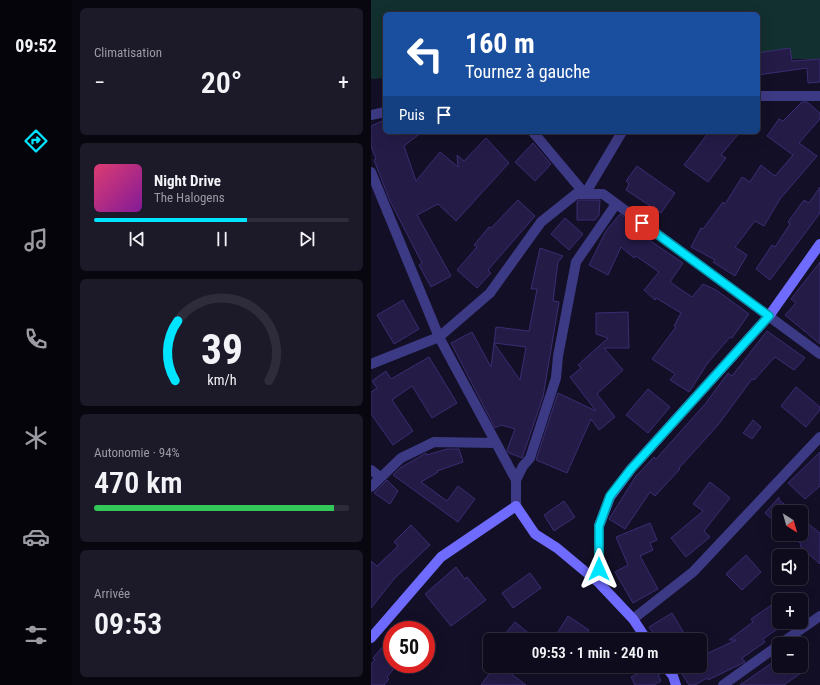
<!DOCTYPE html>
<html lang="fr">
<head>
<meta charset="utf-8">
<style>
  :root { --surface:#0e0b1c; --page:#1c1929; --text:#f1f3f6; --muted:#9b9ba3; --line:#2e2b3b; --accent:#00e5ff }
  body { margin:0; font-family:"Roboto Condensed",sans-serif; background:var(--page); color:var(--text); height:100vh; display:flex; flex-direction:column; font-size:15px; white-space:nowrap }
  * { box-sizing:border-box; margin:0 }
  p { font-size:13px; color:var(--muted) }
  .icon { flex:none; width:22px; height:22px; fill:none; stroke:currentColor; stroke-width:2; stroke-linecap:round; stroke-linejoin:round }
  .map { position:relative; flex:1; overflow:hidden }
  .panel { display:flex; flex-direction:column; gap:8px; padding:8px; background:#08060f; width:299px }
  .panel>* { flex:none }
  .top-card { position:absolute; left:12px; top:12px; width:377px; height:122px; border-radius:6px; box-shadow:0 4px 16px #0002,0 0 0 1px var(--line); background:#1a4fa0; color:#fff; overflow:hidden }
  .needle { width:26px; rotate:143deg }
  .fabs { position:absolute; left:401px; top:505px; display:grid; gap:8px }
  .fabs a { display:grid; place-items:center; width:36px; height:36px; border-radius:6px; background:var(--surface); box-shadow:0 4px 16px #0002,0 0 0 1px var(--line); font-size:20px }
  .speed { position:absolute; left:12px; top:621px; display:flex; gap:8px; font-size:20px; font-weight:700; text-align:center }
  .speed>* { display:grid; place-content:center; width:52px; height:52px; border-radius:50%; background:var(--surface); box-shadow:0 4px 16px #0002,0 0 0 1px var(--line); line-height:1 }
  .speed .limit { border:6px solid #d22; background:#fff; color:#111 }
  .pin { position:absolute; display:grid; place-items:center; width:34px; height:34px; color:#fff; margin:-17px; border-radius:8px; box-shadow:0 2px 6px #0006 }
  .me { position:absolute; width:44px; margin:-22px; rotate:0deg; stroke-linejoin:round; filter:drop-shadow(0 0 3px #0008) }
  .turn { display:flex; align-items:center; gap:14px; height:84px; padding:0 16px; font-size:18px }
  .turn .icon { width:52px; height:52px; stroke-width:2.5 }
  .turn b { display:block; font-size:28px; line-height:34px }
  .then { display:flex; align-items:center; height:38px; padding:0 16px; background:#0003; gap:8px; font-size:15px }
  .big { font-size:30px; font-weight:600; line-height:1.1 }
  .panel .card { flex:1; display:flex; flex-direction:column; justify-content:center; gap:6px; min-width:0; padding:0 14px; border-radius:6px; background:var(--page) }
  .panel .dial { align-items:center; gap:0 }
  .dial svg { height:104px; overflow:visible; fill:none; stroke:var(--line); stroke-width:7; stroke-linecap:round; text-anchor:middle }
  .dial text { fill:var(--text); stroke:none }
  .song { display:flex; align-items:center; gap:12px }
  .cover { width:48px; height:48px; border-radius:6px; background:linear-gradient(135deg,hsl(340 70% 55%),hsl(290 70% 35%)) }
  .played { height:4px; border-radius:2px; background:linear-gradient(90deg,var(--accent) 60%,var(--line) 60%) }
  .keys { display:flex; justify-content:space-around; direction:ltr }
  .heat { display:flex; justify-content:space-between; align-items:center; font-size:22px; direction:ltr }
  .charge { height:6px; border-radius:3px; background:linear-gradient(90deg,#34c759 94%,var(--line) 0) }
  .trip { position:absolute; left:112px; top:633px; width:224px; height:40px; border-radius:6px; background:var(--surface); box-shadow:0 4px 16px #0002,0 0 0 1px var(--line); font-weight:600; line-height:40px; text-align:center }
  main { display:flex; flex:1; min-height:0 }
  .tab-bar { display:flex; flex-direction:column; width:72px; justify-content:space-around; align-items:center; background:#06040b; color:var(--muted) }
  .tab-bar .icon { width:28px; height:28px }
  .tab-bar .current { color:var(--accent) }
  .tab-bar b { font-size:18px; color:var(--text) }
  .map>svg:first-child { display:block }
  .green { fill:#12302f }
  .building { fill:#241b47; stroke:#3b2d73 }
  .lines { fill:none; stroke-linecap:round; stroke-linejoin:round }
  .street { stroke:#3d3a85; stroke-width:10 }
  .secondary { stroke:#6f6bff; stroke-width:10 }
  .route-casing { stroke:#0095a6; stroke-width:10 }
  .route { stroke:#00e5ff; stroke-width:7 }
</style>
</head>
<body>
<main>
<nav class="tab-bar">
<b>09:52</b>
<svg class="icon current" aria-label="directions" viewBox="0 0 24 24"><path d="M12 3l9 9-9 9-9-9zM9 14v-3h6M13 9l2 2-2 2"/></svg>
<svg class="icon" aria-label="music" viewBox="0 0 24 24"><path d="M9 18V5l10-2v13"/><circle cx="6" cy="18" r="3"/><circle cx="16" cy="16" r="3"/></svg>
<svg class="icon" aria-label="phone" viewBox="0 0 24 24"><path d="M5 4h4l2 5-3 2q2 4 5 5l2-3 5 2v4C11 20 4 13 5 4z"/></svg>
<svg class="icon" aria-label="climate" viewBox="0 0 24 24"><path d="M12 3v18M4 7l16 10M4 17L20 7"/></svg>
<svg class="icon" aria-label="car" viewBox="0 0 24 24"><path d="M5 17H2v-5l4-1 3-4h7l3 4 3 1v5h-3M9 17h6M6 11h13"/><circle cx="7" cy="17" r="2"/><circle cx="17" cy="17" r="2"/></svg>
<svg class="icon" aria-label="filters" viewBox="0 0 24 24"><path d="M4 7h16M4 17h16"/><circle cx="9" cy="7" r="2"/><circle cx="15" cy="17" r="2"/></svg>
</nav>
<section class="panel">
<div class="card"><p>Climatisation</p>
<div class="heat"><a>−</a><b class="big">20°</b><a>+</a></div>
</div>
<div class="card">
<div class="song"><i class="cover"></i><div><b>Night Drive</b><p>The Halogens</p></div></div>
<div class="played"></div>
<div class="keys"><svg class="icon" aria-label="previous" viewBox="0 0 24 24"><path d="M18 5L8 12l10 7zM5 5v14"/></svg><svg class="icon" aria-label="pause" viewBox="0 0 24 24"><path d="M8 5v14M16 5v14"/></svg><svg class="icon" aria-label="next" viewBox="0 0 24 24"><path d="M6 5l10 7-10 7zM19 5v14"/></svg></div>
</div>
<div class="card dial"><svg viewBox="0 0 100 80">
<path d="M14 69A42 42 0 1 1 86 69"/>
<path d="M14 69A42 42 0 0 1 16 23" stroke="#00e5ff"/>
<text x="50" y="56" font-size="32" font-weight="700">39</text>
<text x="50" y="72" font-size="11">km/h</text>
</svg></div>
<div class="card"><p>Autonomie · 94%</p><b class="big">470 km</b><div class="charge"></div></div>
<div class="card"><p>Arrivée</p><b class="big">09:53</b></div>
</section>
<div class="map">
<svg width="449" height="685" viewBox="0 0 449 685">
  <rect width="100%" height="100%" fill="#130f26"/>
  <path class="green" d="M 0,0 L 449,0 L 449,59 L 387,59 L 387,14 L 14,14 L 14,78 L 0,79 Z"/>
  <path class="building" d="M 419,48 L 421,61 L 449,59 L 449,82 L 437,83 L 436,68 L 387,75 L 387,53 Z
    M 431,102 L 436,102 L 449,113 L 449,119 L 428,143 L 446,156 L 409,199 L 393,226 L 384,221 L 364,247 L 376,255 L 364,276 L 342,262 L 344,260 L 320,247 L 330,228 L 332,229 L 352,202 L 354,204 L 371,177 L 379,182 L 390,165 L 404,176 L 422,155 L 396,136 L 408,119 L 412,121 Z
    M 14,120 L 14,132 L 51,132 L 33,146 L 45,181 L 69,152 L 87,167 L 86,155 L 93,161 L 115,138 L 138,163 L 85,221 L 67,204 L 46,215 L 80,276 L 60,287 L 48,265 L 51,263 L 19,201 L 3,160 L 5,159 L 0,146 L 0,126 Z
    M 338,132 L 369,132 L 350,155 L 355,158 L 337,182 L 313,165 Z
    M 162,143 L 180,164 L 164,181 L 144,162 Z
    M 266,166 L 304,193 L 290,213 L 255,190 L 258,184 L 255,181 Z
    M 449,187 L 449,213 L 399,280 L 385,269 L 401,245 L 404,247 L 419,224 L 417,222 L 433,200 L 438,203 Z
    M 147,200 L 164,216 L 117,270 L 120,273 L 106,288 L 86,270 L 106,247 L 103,245 L 118,227 L 120,228 Z
    M 207,200 L 229,200 L 228,215 L 224,220 L 206,220 L 206,202 Z
    M 249,214 L 280,237 L 278,240 L 312,263 L 299,282 L 321,297 L 332,284 L 345,290 L 378,314 L 361,338 L 359,337 L 336,364 L 318,392 L 299,380 L 304,374 L 281,359 L 305,327 L 303,326 L 310,313 L 285,298 L 284,300 L 273,290 L 288,272 L 265,256 L 263,258 L 250,247 L 237,275 L 218,265 L 235,231 Z
    M 194,218 L 212,234 L 198,250 L 180,234 Z
    M 169,248 L 192,256 L 187,262 L 182,301 L 188,302 L 172,397 L 151,458 L 138,453 L 136,450 L 144,429 L 130,425 L 124,428 L 80,343 L 101,332 L 120,367 L 123,343 L 149,380 L 155,347 L 123,343 L 125,327 L 158,331 L 166,289 L 160,289 Z
    M 449,262 L 449,344 L 414,315 L 425,303 L 420,299 Z
    M 32,300 L 48,329 L 23,344 L 6,315 Z
    M 257,312 L 258,348 L 233,348 L 252,370 L 226,394 L 244,417 L 228,430 L 220,419 L 196,473 L 165,460 L 187,393 L 225,411 L 199,377 L 210,368 L 207,365 L 237,338 L 225,334 L 225,313 Z
    M 396,331 L 434,358 L 423,370 L 404,357 L 383,380 L 381,379 L 347,425 L 308,468 L 309,469 L 284,496 L 279,492 L 254,529 L 238,519 L 265,476 L 283,457 L 285,459 L 335,403 L 357,373 L 361,376 Z
    M 58,357 L 86,403 L 61,418 L 41,386 L 21,400 L 42,431 L 22,445 L 0,414 L 0,392 L 6,388 L 1,381 L 15,371 L 20,379 Z
    M 425,387 L 449,407 L 449,410 L 435,427 L 410,406 Z
    M 277,389 L 299,407 L 277,433 L 255,415 Z
    M 382,420 L 390,427 L 381,439 L 372,433 Z
    M 76,449 L 88,449 L 92,462 L 66,471 L 67,472 L 50,482 L 76,501 L 87,486 L 104,499 L 87,522 L 22,475 L 29,468 L 55,453 L 56,455 Z
    M 449,452 L 449,486 L 434,499 L 417,483 Z
    M 16,480 L 27,491 L 19,504 L 3,493 Z
    M 339,482 L 359,498 L 333,531 L 339,537 L 315,557 L 300,538 L 332,511 L 322,504 Z
    M 408,497 L 408,500 L 423,512 L 408,512 L 408,525 L 394,513 Z
    M 193,501 L 204,517 L 183,531 L 173,515 Z
    M 430,518 L 449,533 L 449,564 L 429,546 L 430,544 L 419,534 L 430,534 Z
    M 279,523 L 286,540 L 279,543 L 282,550 L 269,556 L 287,589 L 262,603 L 244,572 L 257,565 L 245,537 Z
    M 40,525 L 59,545 L 23,579 L 0,608 L 0,561 L 6,566 L 27,546 L 23,542 Z
    M 375,555 L 390,572 L 371,590 L 355,574 Z
    M 85,567 L 94,579 L 96,577 L 115,600 L 80,626 L 54,594 Z
    M 159,573 L 170,588 L 142,608 L 131,593 Z
    M 408,600 L 408,628 L 392,639 L 394,642 L 371,658 L 374,662 L 337,680 L 336,678 L 324,685 L 318,685 L 306,666 L 329,666 L 329,657 L 365,640 L 358,640 L 382,622 L 380,619 Z
    M 301,613 L 317,640 L 287,640 L 278,627 Z
    M 197,616 L 218,630 L 212,640 L 182,640 Z
    M 144,622 L 166,640 L 129,640 Z
    M 21,636 L 21,664 L 27,664 L 16,677 L 18,679 L 13,685 L 0,685 L 0,664 L 4,660 L 2,658 Z
    M 408,658 L 408,666 L 425,666 L 430,673 L 413,685 L 369,685 Z
    M 124,666 L 130,666 L 155,685 L 110,685 Z
    M 283,666 L 288,666 L 291,673 L 287,675 L 290,681 L 283,685 L 264,685 L 260,677 Z"/>
  <g class="lines">
    <path class="street" d="M 387,96 L 449,96
      M 0,115 L 14,112
      M 162,132 L 214,194 L 251,132
      M 0,172 L 68,337 L 145,480 L 145,506
      M 0,364 L 68,337 L 119,293 L 170,222 L 205,194 L 232,194 L 449,354
      M 0,470 L 9,477
      M 145,480 L 152,466 L 159,458 L 185,378 L 187,356 L 205,262 L 245,204
      M 0,487 L 30,458 L 63,442 L 125,443
      M 262,619 L 322,572 L 449,437
      M 409,644 L 449,616
      M 352,685 L 408,645"/>
    <path class="secondary" d="M 0,638 L 70,557 L 145,506 L 164,534 L 186,548 L 228,583
      M 276,640 L 262,619 L 228,583 L 228,526 L 239,497 L 260,469 L 398,316 L 449,244
      M 294,666 L 302,676 L 305,685"/>
  </g>
  <g class="lines">
    <defs>
      <path id="route" d="M 228,569 L 228,526 L 239,496 L 260,469 L 398,316 L 271,223"/>
    </defs>
    <use href="#route" class="route-casing"/>
    <use href="#route" class="route"/>
  </g>
</svg>
<div class="fabs">
<a><svg class="needle" viewBox="-14 -14 28 28"><path d="M0-13l5 13h-10z" fill="#e53935"/><path d="M0 13l5-13h-10z" fill="#9b9ba3"/></svg></a>
<a><svg class="icon" aria-label="sound" viewBox="0 0 24 24"><path d="M4 9h4l5-4v14l-5-4H4zM17 9q2 3 0 6"/></svg></a>
<a>+</a>
<a>−</a>
</div>
<div class="speed"><div class="limit">50</div></div>
<div class="pin" style="left:271px;top:223px;background:#d93025"><svg class="icon" aria-label="arrive" viewBox="0 0 24 24"><path d="M6 21V4h12l-3 4 3 4H6"/></svg></div>
<svg class="me" style="left:228px;top:569px" viewBox="-20 -20 40 40"><path d="M0-17L14 15 0 8-14 15z" fill="#00e5ff" stroke="#fff" stroke-width="4"/></svg>
<div class="trip">09:53 · 1 min · 240 m</div>
<div class="top-card">
<div class="turn"><svg class="icon" aria-label="left" viewBox="0 0 24 24"><path d="M17 20v-9H6M10 6l-5 5 5 5"/></svg><div><b>160 m</b>Tournez à gauche</div></div>
<div class="then">Puis<svg class="icon" aria-label="arrive" viewBox="0 0 24 24"><path d="M6 21V4h12l-3 4 3 4H6"/></svg></div>
</div>
</div>
</main>
</body>
</html>
